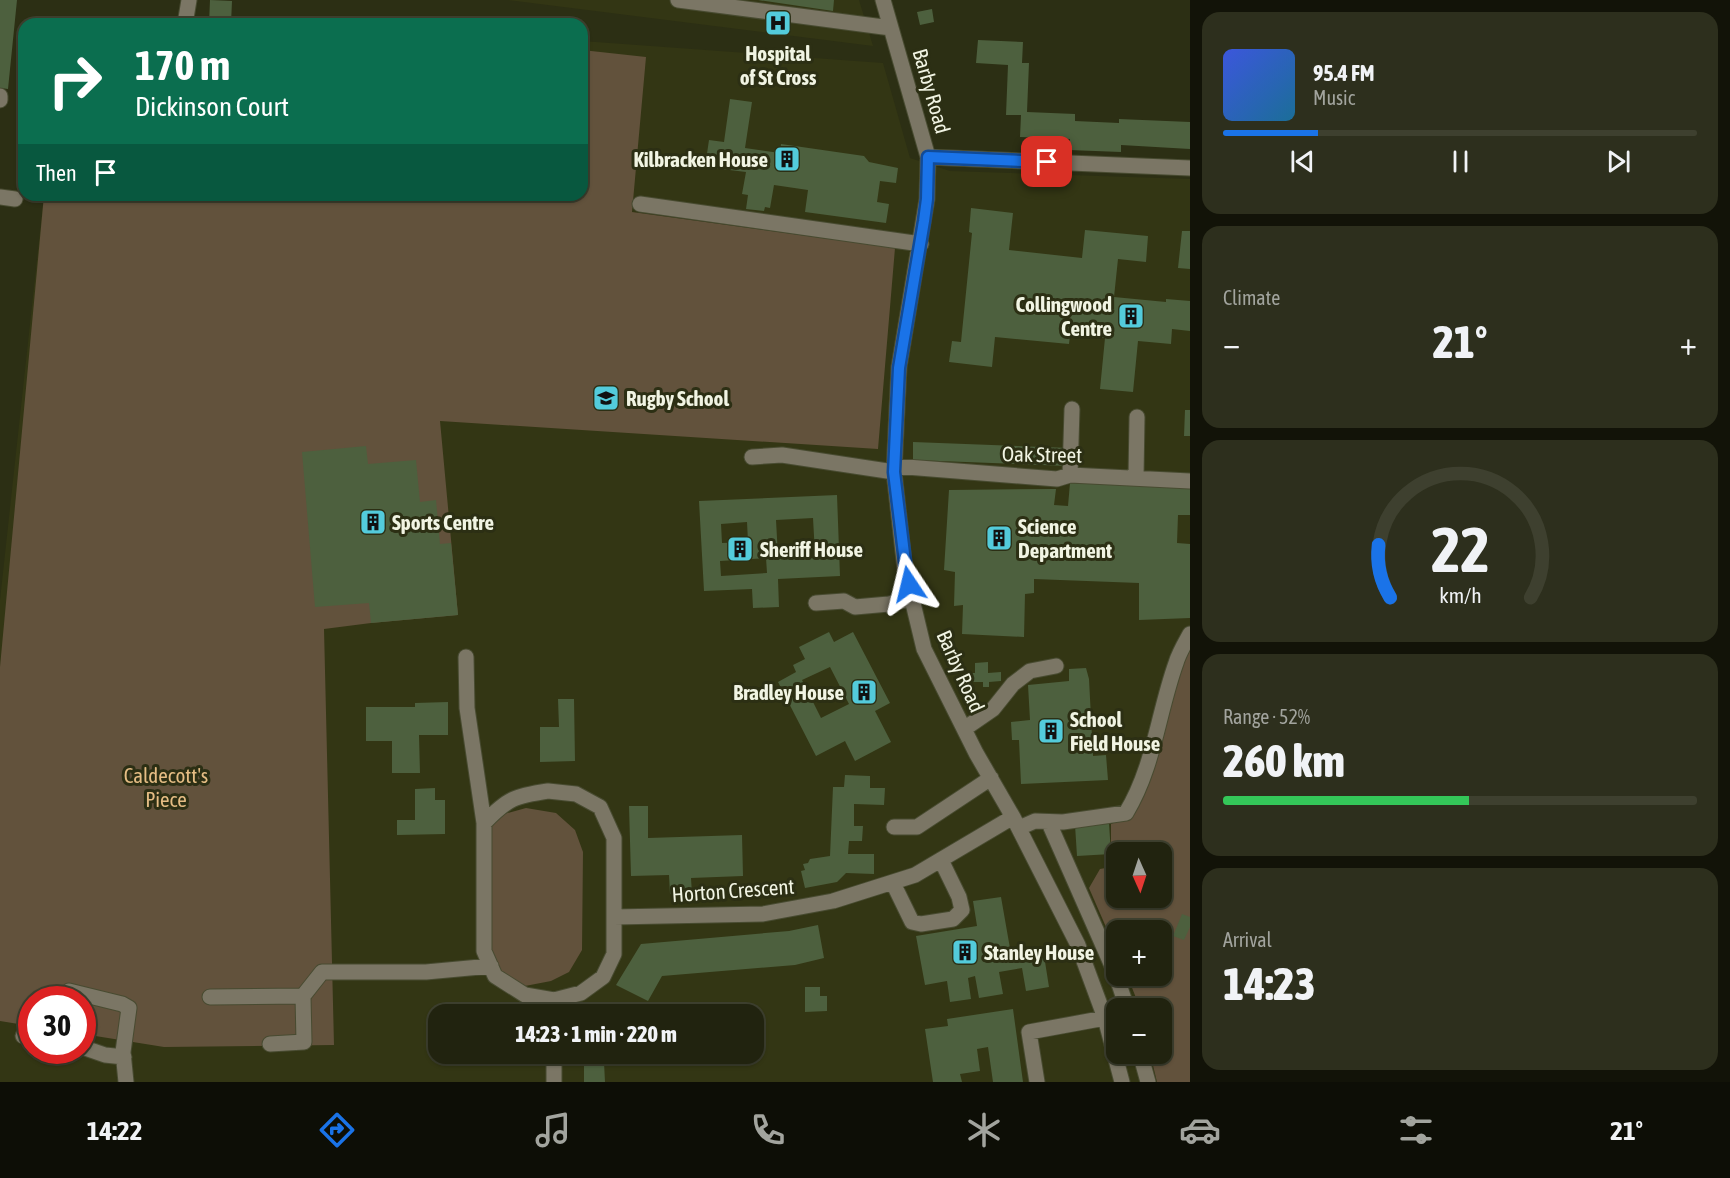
<!DOCTYPE html>
<html lang="en">
<head>
<meta charset="utf-8">
<style>
  :root { --surface:#21230f; --page:#2d2f1d; --text:#f1f3f6; --muted:#a2a49e; --line:#3e402f; --accent:#1a73e8 }
  body { margin:0; font-family:"Asap Condensed",sans-serif; background:var(--page); color:var(--text); height:100vh; display:flex; flex-direction:column; font-size:22px; white-space:nowrap }
  * { box-sizing:border-box; margin:0 }
  p { font-size:20px; color:var(--muted) }
  .icon { flex:none; width:33px; height:33px; fill:none; stroke:currentColor; stroke-width:2; stroke-linecap:round; stroke-linejoin:round }
  .map { position:relative; flex:1; overflow:hidden }
  .panel { display:flex; flex-direction:column; gap:12px; padding:12px; background:#121308; width:540px }
  .panel>* { flex:none }
  .guide { position:absolute; left:18px; top:18px; width:570px; height:183px; border-radius:18px; box-shadow:0 2px 4px #0004,0 0 0 2px var(--line); background:#0b6e4f; color:#fff; overflow:hidden }
  .needle { width:39px; rotate:177deg }
  .buttons { position:absolute; left:1106px; top:842px; display:grid; gap:12px }
  .buttons a { display:grid; place-items:center; width:66px; height:66px; border-radius:12px; background:var(--surface); box-shadow:0 2px 4px #0004,0 0 0 2px var(--line); font-size:30px }
  .speed { position:absolute; left:18px; top:986px; display:flex; gap:12px; font-size:30px; font-weight:700; text-align:center }
  .speed>* { display:grid; place-content:center; width:78px; height:78px; border-radius:50%; background:var(--surface); box-shadow:0 2px 4px #0004,0 0 0 2px var(--line); line-height:1 }
  .speed .limit { border:9px solid #d22; background:#fff; color:#111 }
  .pin { position:absolute; display:grid; place-items:center; width:51px; height:51px; color:#fff; margin:-26px; border-radius:12px; box-shadow:0 3px 9px #0006 }
  .me { position:absolute; width:66px; margin:-33px; rotate:350deg; stroke-linejoin:round; filter:drop-shadow(0 0 4px #0008) }
  .turn { display:flex; align-items:center; gap:21px; height:126px; padding:0 18px; font-size:27px }
  .turn .icon { width:78px; height:78px; stroke-width:2.5 }
  .turn b { display:block; font-size:42px; line-height:51px }
  .then { display:flex; align-items:center; height:57px; padding:0 18px; background:#0003; gap:12px; font-size:22px }
  .big { font-size:45px; font-weight:800; line-height:1.1 }
  .panel .card { flex:1; display:flex; flex-direction:column; justify-content:center; gap:9px; min-width:0; padding:0 21px; border-radius:18px; background:var(--page) }
  .panel .dial { align-items:center; gap:0 }
  .dial svg { height:156px; overflow:visible; fill:none; stroke:var(--line); stroke-width:7; stroke-linecap:round; text-anchor:middle }
  .dial text { fill:var(--text); stroke:none }
  .song { display:flex; align-items:center; gap:18px }
  .cover { width:72px; height:72px; border-radius:9px; background:linear-gradient(135deg,hsl(230 70% 55%),hsl(200 70% 35%)) }
  .played { height:6px; border-radius:3px; background:linear-gradient(90deg,var(--accent) 20%,var(--line) 20%) }
  .keys { display:flex; justify-content:space-around; direction:ltr }
  .heat { display:flex; justify-content:space-between; align-items:center; font-size:33px; direction:ltr }
  .charge { height:9px; border-radius:4px; background:linear-gradient(90deg,#34c759 52%,var(--line) 0) }
  .trip { position:absolute; left:428px; top:1004px; width:336px; height:60px; border-radius:18px; background:var(--surface); box-shadow:0 2px 4px #0004,0 0 0 2px var(--line); font-weight:800; line-height:60px; text-align:center }
  .dock { display:flex; height:96px; justify-content:space-around; align-items:center; background:#0d0e06; color:var(--muted) }
  .dock .icon { width:42px; height:42px }
  .dock .selected { color:var(--accent) }
  .dock b { font-size:27px; color:var(--text) }
  main { display:flex; flex:1; min-height:0 }
  .map>svg:first-child { display:block }
  .built { fill:#333614; fill-rule:evenodd }
  .green { fill:#62523c; fill-rule:evenodd }
  .building { fill:#4d603e; fill-rule:evenodd }
  .lines { fill:none; stroke-linecap:round; stroke-linejoin:round }
  .minor-casing { stroke:#484b31; stroke-width:17 }
  .minor { stroke:#7b7665; stroke-width:15 }
  .route-casing { stroke:#114b97; stroke-width:15 }
  .route { stroke:#1a73e8; stroke-width:10 }
  .labels { text-anchor:middle; dominant-baseline:central; stroke-width:6; stroke-linejoin:round; paint-order:stroke }
  .poi-label { font-size:21px; font-weight:bold; fill:#f1f4e3; stroke:#2c2f14; text-anchor:start }
  .street-label { font-size:21px; fill:#f1f4e3; stroke:#2c2f14 }
  .park-label { font-size:21px; fill:#e5bd84; stroke:#2c2f14 }
</style>
</head>
<body>
<main>
<div class="map">
<svg width="1190" height="1082" viewBox="0 0 1190 1082">
  <rect width="100%" height="100%" fill="#2c2f14"/>
  <path class="built" d="M 508,0 L 859,0 L 873,46 Z
    M 582,41 L 883,63 L 910,158 L 950,171 L 1190,179 L 1190,1082 L 0,1082 L 0,600 L 44,195 L 582,195 ZM 1116,852 L 1161,852 L 1161,897 L 1116,897 ZM 1116,930 L 1161,930 L 1161,975 L 1116,975 ZM 32,999 L 82,999 L 82,1050 L 32,1050 ZM 1116,1008 L 1161,1008 L 1161,1053 L 1116,1053 ZM 438,1014 L 753,1014 L 753,1053 L 438,1053 Z"/>
  <path class="green" d="M 582,50 L 646,57 L 632,212 L 895,248 L 878,449 L 440,421 L 458,615 L 371,623 L 324,629 L 334,1045 L 164,1047 L 83,1034 L 82,999 L 32,999 L 31,1026 L 0,1021 L 0,667 L 44,195 L 582,195 Z
    M 1190,649 L 1190,1082 L 1157,1082 L 1150,1053 L 1161,1053 L 1161,1008 L 1140,1008 L 1127,975 L 1161,975 L 1161,930 L 1116,930 L 1116,950 L 1089,888 L 1100,869 L 1111,867 L 1111,824 L 1133,815 L 1185,656 ZM 1116,852 L 1161,852 L 1161,897 L 1116,897 Z
    M 526,808 L 556,813 L 575,830 L 583,852 L 582,950 L 569,972 L 551,981 L 525,986 L 503,981 L 486,968 L 476,944 L 477,848 L 486,826 L 504,814 Z"/>
  <path class="building" d="M 0,0 L 17,0 L 8,89 L 0,88 Z
    M 210,0 L 232,1 L 231,24 L 209,24 Z
    M 758,0 L 834,0 L 833,11 Z
    M 932,9 L 934,22 L 920,25 L 917,12 Z
    M 978,40 L 1023,42 L 1022,63 L 1029,63 L 1027,112 L 1075,114 L 1075,121 L 1119,123 L 1119,119 L 1190,122 L 1190,149 L 1121,145 L 1121,152 L 1069,150 L 1070,139 L 1020,137 L 1021,115 L 1006,115 L 1008,65 L 976,63 Z
    M 730,99 L 752,102 L 745,148 L 780,153 L 781,144 L 864,156 L 869,162 L 898,168 L 896,183 L 880,181 L 877,202 L 889,204 L 886,223 L 805,212 L 808,190 L 774,185 L 770,208 L 765,207 L 764,211 L 746,209 L 748,195 L 742,194 L 746,172 L 705,167 L 709,140 L 724,142 Z
    M 971,208 L 1013,213 L 1009,250 L 1082,258 L 1085,230 L 1148,236 L 1146,262 L 1118,259 L 1114,297 L 1166,302 L 1166,299 L 1190,301 L 1190,331 L 1172,329 L 1171,344 L 1138,341 L 1133,392 L 1100,389 L 1105,338 L 1070,335 L 1069,344 L 995,337 L 992,367 L 949,362 L 952,341 L 961,342 L 972,233 L 969,232 Z
    M 1182,231 L 1190,231 L 1190,269 L 1178,268 Z
    M 1185,410 L 1190,410 L 1190,436 L 1184,436 Z
    M 913,442 L 1069,448 L 1068,466 L 913,460 Z
    M 366,446 L 368,464 L 416,460 L 420,502 L 436,500 L 440,544 L 451,543 L 458,615 L 371,623 L 369,603 L 315,607 L 302,452 Z
    M 1070,483 L 1190,488 L 1190,515 L 1178,515 L 1177,543 L 1190,544 L 1190,618 L 1139,620 L 1139,583 L 1034,579 L 1034,593 L 1025,594 L 1024,637 L 962,634 L 963,605 L 954,606 L 955,572 L 944,570 L 949,490 L 1056,489 L 1054,505 L 1068,506 Z
    M 837,495 L 840,576 L 778,579 L 779,607 L 753,608 L 752,589 L 704,591 L 699,501 ZM 813,518 L 815,554 L 778,556 L 776,520 ZM 747,522 L 748,542 L 722,543 L 721,524 ZM 766,558 L 767,573 L 721,576 L 720,561 Z
    M 829,632 L 834,642 L 853,632 L 890,703 L 875,711 L 891,742 L 855,761 L 845,741 L 816,756 L 778,682 L 796,672 L 793,665 L 805,659 L 799,647 ZM 830,667 L 849,704 L 821,718 L 802,680 Z
    M 988,662 L 988,673 L 1001,672 L 1001,681 L 989,682 L 989,687 L 983,687 L 983,682 L 971,682 L 970,673 L 975,673 L 975,663 Z
    M 1086,668 L 1089,679 L 1093,756 L 1106,755 L 1108,780 L 1021,784 L 1019,740 L 1012,740 L 1011,722 L 1030,720 L 1028,685 L 1069,681 L 1069,669 Z
    M 558,699 L 574,699 L 575,761 L 540,762 L 540,727 L 559,727 Z
    M 448,702 L 448,735 L 419,735 L 420,773 L 392,773 L 392,741 L 366,741 L 366,707 L 415,707 L 415,703 Z
    M 845,775 L 870,776 L 870,788 L 885,788 L 884,805 L 854,804 L 854,826 L 863,826 L 862,841 L 849,841 L 848,854 L 874,854 L 874,874 L 846,873 L 837,882 L 805,888 L 801,871 L 805,870 L 803,864 L 808,863 L 810,859 L 830,856 L 833,787 L 844,787 Z
    M 435,788 L 435,800 L 445,800 L 445,834 L 397,835 L 397,820 L 415,820 L 415,789 Z
    M 629,806 L 648,806 L 648,838 L 742,835 L 743,876 L 691,878 L 692,894 L 670,894 L 669,875 L 631,876 Z
    M 1109,823 L 1111,854 L 1077,856 L 1075,825 Z
    M 1001,897 L 1011,954 L 1043,949 L 1049,987 L 1026,991 L 1022,968 L 999,972 L 1003,994 L 979,998 L 975,976 L 968,978 L 971,999 L 950,1002 L 947,981 L 925,985 L 916,936 L 977,926 L 973,901 Z
    M 1182,914 L 1190,917 L 1190,927 L 1184,940 L 1173,936 Z
    M 818,925 L 824,958 L 795,965 L 662,976 L 648,1001 L 616,985 L 641,944 L 789,931 Z
    M 805,987 L 820,987 L 820,996 L 827,996 L 827,1011 L 805,1012 Z
    M 1013,1009 L 1023,1082 L 993,1082 L 988,1047 L 977,1049 L 980,1071 L 960,1074 L 962,1082 L 933,1082 L 925,1029 L 948,1026 L 947,1019 Z
    M 584,1062 L 604,1062 L 605,1082 L 584,1082 Z"/>
  <g class="lines">
    <defs>
      <path id="minor" d="M 678,0 L 891,28
        M 883,0 L 928,157 L 927,199 L 899,367 L 894,472 L 905,570 L 924,649 L 976,753 L 1013,817 L 1078,945 L 1105,1018 L 1122,1082
        M 185,24 L 189,0
        M 0,100 L 0,96
        M 928,157 L 1190,168
        M 0,197 L 15,199
        M 640,204 L 921,244
        M 752,457 L 782,455 L 894,472
        M 894,466 L 1057,479 L 1070,475 L 1190,481
        M 1070,475 L 1072,409
        M 1136,477 L 1137,417
        M 816,603 L 844,601 L 855,607 L 889,604 L 912,598
        M 466,657 L 467,708 L 484,823
        M 964,729 L 993,709 L 1013,684 L 1030,671 L 1056,666
        M 548,791 L 576,794 L 600,807 L 614,838 L 614,954 L 603,977 L 581,993 L 554,1000 L 525,995 L 495,976 L 484,951 L 484,823 C 508,798 515,796 548,791 Z
        M 1049,823 L 1116,975
        M 894,827 L 917,827 L 991,778
        M 1019,828 L 1035,821 L 1063,822 L 1126,813 C 1154,767 1158,713 1176,663 C 1179,653 1185,643 1190,634
        M 893,883 L 912,922 L 921,924 L 953,919 L 962,910 L 959,897 L 941,860
        M 614,917 L 763,914 L 833,901 L 915,875 L 1013,817
        M 1116,975 L 1127,1008
        M 69,991 L 122,1004 L 129,1008 L 123,1052 L 126,1082
        M 210,997 L 303,996
        M 23,1036 L 32,1037
        M 270,1044 L 304,1042 L 303,996 L 322,972 L 426,972 L 491,966
        M 82,1047 L 105,1055 L 124,1057
        M 1140,1053 L 1148,1082
        M 554,1082 L 554,1053
        M 1037,1082 L 1029,1032 L 1105,1018"/>
    </defs>
    <use href="#minor" class="minor-casing"/>
    <use href="#minor" class="minor"/>
  </g>
  <g class="lines">
    <defs>
      <path id="route" d="M 909,584 L 906,570 L 894,472 L 899,368 L 924,221 L 927,199 L 928,157 L 1047,162"/>
    </defs>
    <use href="#route" class="route-casing"/>
    <use href="#route" class="route"/>
  </g>
  <defs>
    <symbol id="hospital-square" viewBox="-11 -11 22 22"><rect x="-9" y="-9" width="18" height="18" rx="4" fill="#53cbdb" stroke="#2c2f14"/><path d="M-5-5h3v3.5h4V-5h3V5h-3V1.5h-4V5h-3Z" fill="#111"/></symbol>
    <symbol id="building-square" viewBox="-11 -11 22 22"><rect x="-9" y="-9" width="18" height="18" rx="4" fill="#53cbdb" stroke="#2c2f14"/><path d="M-4-6H4V6H1V3H-1V6H-4ZM-2.5-4.3h1.7v1.8h-1.7ZM.8-4.3h1.7v1.8H.8ZM-2.5-1h1.7V.8h-1.7ZM.8-1h1.7V.8H.8Z" fill="#111"/></symbol>
    <symbol id="school-square" viewBox="-11 -11 22 22"><rect x="-9" y="-9" width="18" height="18" rx="4" fill="#53cbdb" stroke="#2c2f14"/><path d="M0-5L7-2L0 1L-7-2ZM-4 1L0 2.5L4 1V4Q0 6-4 4Z" fill="#111"/></symbol>
  </defs>
  <g fill-rule="evenodd">
    <use href="#hospital-square" x="763" y="8" width="30" height="30"/>
    <use href="#building-square" x="772" y="144" width="30" height="30"/>
    <use href="#building-square" x="1116" y="301" width="30" height="30"/>
    <use href="#school-square" x="591" y="383" width="30" height="30"/>
    <use href="#building-square" x="358" y="507" width="30" height="30"/>
    <use href="#building-square" x="984" y="523" width="30" height="30"/>
    <use href="#building-square" x="725" y="534" width="30" height="30"/>
    <use href="#building-square" x="849" y="677" width="30" height="30"/>
    <use href="#building-square" x="1036" y="716" width="30" height="30"/>
    <use href="#building-square" x="950" y="937" width="30" height="30"/>
  </g>
  <g class="labels">
    <g class="poi-label">
      <text x="778" y="53" text-anchor="middle">Hospital<tspan x="778" dy="24">of St Cross</tspan></text>
      <text x="768" y="159" text-anchor="end">Kilbracken House</text>
      <text x="1112" y="304" text-anchor="end">Collingwood<tspan x="1112" dy="24">Centre</tspan></text>
      <text x="626" y="398">Rugby School</text>
      <text x="392" y="522">Sports Centre</text>
      <text x="1018" y="526">Science<tspan x="1018" dy="24">Department</tspan></text>
      <text x="760" y="549">Sheriff House</text>
      <text x="844" y="692" text-anchor="end">Bradley House</text>
      <text x="1070" y="719">School<tspan x="1070" dy="24">Field House</tspan></text>
      <text x="984" y="952">Stanley House</text>
    </g>
    <g class="street-label">
      <text transform="translate(932 91) rotate(74)">Barby Road</text>
      <text transform="translate(1042 454) rotate(1)">Oak Street</text>
      <text transform="translate(961 671) rotate(66)">Barby Road</text>
      <text transform="translate(733 890) rotate(-4)">Horton Crescent</text>
    </g>
    <g class="park-label">
      <text x="166" y="775">Caldecott's<tspan x="166" dy="24">Piece</tspan></text>
    </g>
  </g>
</svg>
<div class="buttons">
<a><svg class="needle" viewBox="-14 -14 28 28"><path d="M0-13l5 13h-10z" fill="#e53935"/><path d="M0 13l5-13h-10z" fill="#a2a49e"/></svg></a>
<a>+</a>
<a>−</a>
</div>
<div class="speed"><div class="limit">30</div></div>
<div class="pin" style="left:1047px;top:162px;background:#d93025"><svg class="icon" aria-label="arrive" viewBox="0 0 24 24"><path d="M6 21V4h12l-3 4 3 4H6"/></svg></div>
<svg class="me" style="left:909px;top:584px" viewBox="-20 -20 40 40"><path d="M0-17L14 15 0 8-14 15z" fill="#1a73e8" stroke="#fff" stroke-width="4"/></svg>
<div class="trip">14:23 · 1 min · 220 m</div>
<div class="guide">
<div class="turn"><svg class="icon" aria-label="right" viewBox="0 0 24 24"><path d="M7 20v-9h11M14 6l5 5-5 5"/></svg><div><b>170 m</b>Dickinson Court</div></div>
<div class="then">Then<svg class="icon" aria-label="arrive" viewBox="0 0 24 24"><path d="M6 21V4h12l-3 4 3 4H6"/></svg></div>
</div>
</div>
<section class="panel">
<div class="card">
<div class="song"><i class="cover"></i><div><b>95.4 FM</b><p>Music</p></div></div>
<div class="played"></div>
<div class="keys"><svg class="icon" aria-label="previous" viewBox="0 0 24 24"><path d="M18 5L8 12l10 7zM5 5v14"/></svg><svg class="icon" aria-label="pause" viewBox="0 0 24 24"><path d="M8 5v14M16 5v14"/></svg><svg class="icon" aria-label="next" viewBox="0 0 24 24"><path d="M6 5l10 7-10 7zM19 5v14"/></svg></div>
</div>
<div class="card"><p>Climate</p>
<div class="heat"><a>−</a><b class="big">21°</b><a>+</a></div>
</div>
<div class="card dial"><svg viewBox="0 0 100 80">
<path d="M14 69A42 42 0 1 1 86 69"/>
<path d="M14 69A42 42 0 0 1 8 42" stroke="#1a73e8"/>
<text x="50" y="56" font-size="32" font-weight="700">22</text>
<text x="50" y="72" font-size="11">km/h</text>
</svg></div>
<div class="card"><p>Range · 52%</p><b class="big">260 km</b><div class="charge"></div></div>
<div class="card"><p>Arrival</p><b class="big">14:23</b></div>
</section>
</main>
<nav class="dock">
<b>14:22</b>
<svg class="icon selected" aria-label="directions" viewBox="0 0 24 24"><path d="M12 3l9 9-9 9-9-9zM9 14v-3h6M13 9l2 2-2 2"/></svg>
<svg class="icon" aria-label="music" viewBox="0 0 24 24"><path d="M9 18V5l10-2v13"/><circle cx="6" cy="18" r="3"/><circle cx="16" cy="16" r="3"/></svg>
<svg class="icon" aria-label="phone" viewBox="0 0 24 24"><path d="M5 4h4l2 5-3 2q2 4 5 5l2-3 5 2v4C11 20 4 13 5 4z"/></svg>
<svg class="icon" aria-label="climate" viewBox="0 0 24 24"><path d="M12 3v18M4 7l16 10M4 17L20 7"/></svg>
<svg class="icon" aria-label="car" viewBox="0 0 24 24"><path d="M5 17H2v-5l4-1 3-4h7l3 4 3 1v5h-3M9 17h6M6 11h13"/><circle cx="7" cy="17" r="2"/><circle cx="17" cy="17" r="2"/></svg>
<svg class="icon" aria-label="filters" viewBox="0 0 24 24"><path d="M4 7h16M4 17h16"/><circle cx="9" cy="7" r="2"/><circle cx="15" cy="17" r="2"/></svg>
<b>21°</b>
</nav>
</body>
</html>
